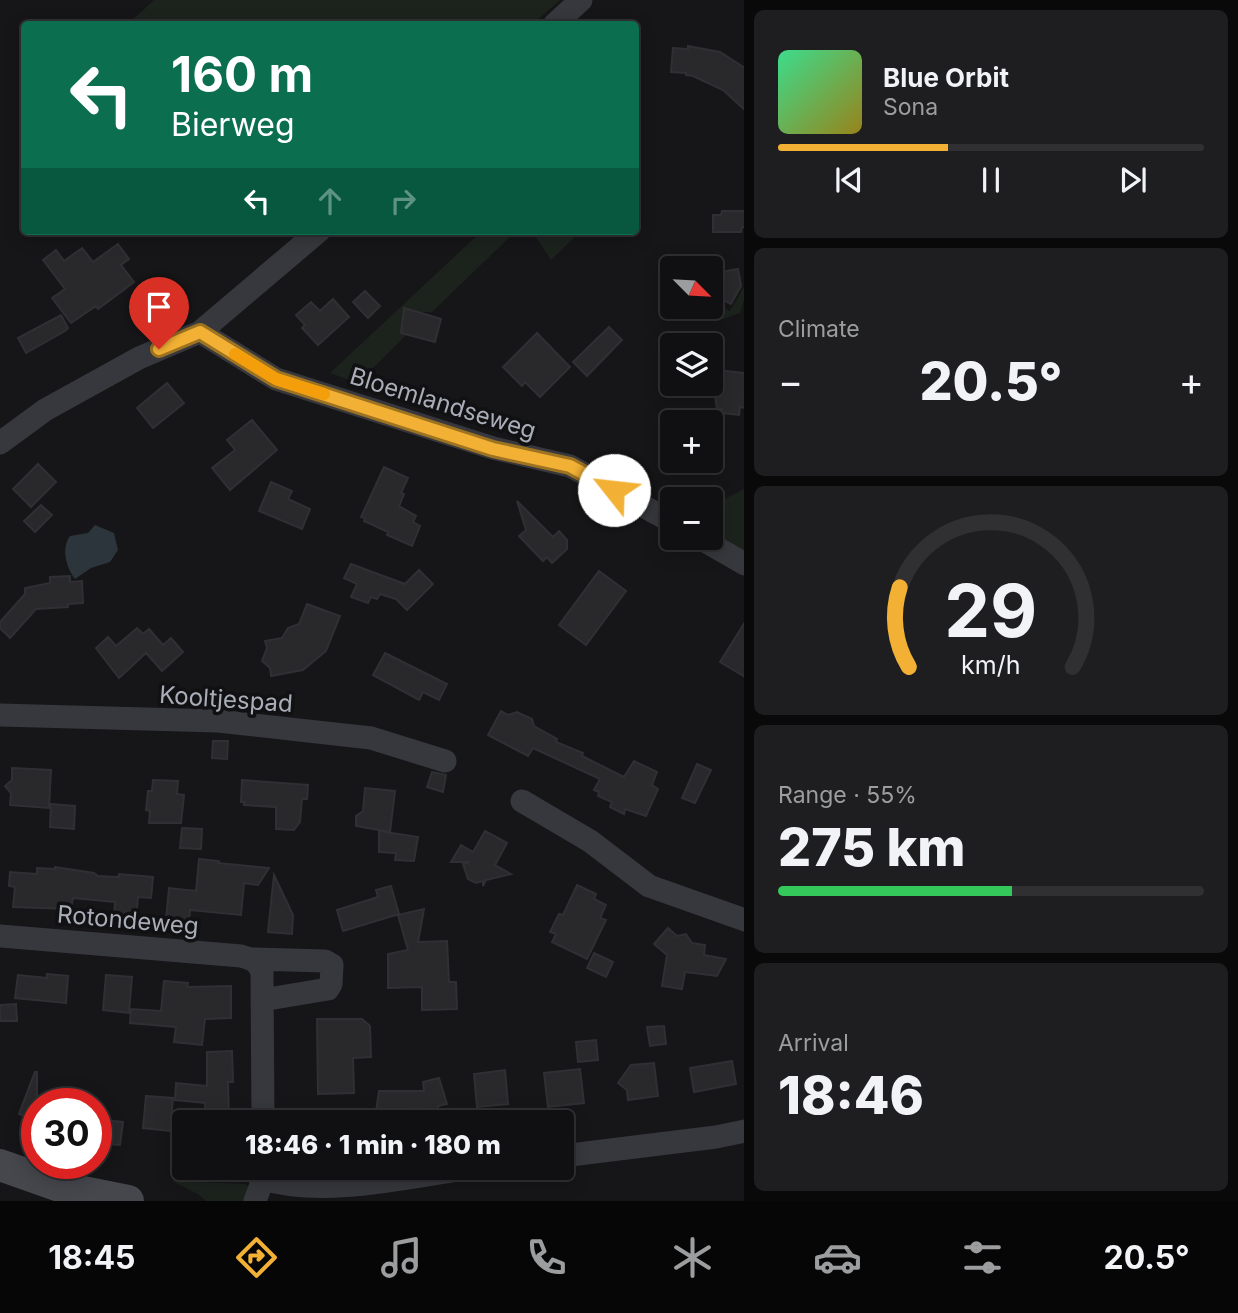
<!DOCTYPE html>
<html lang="en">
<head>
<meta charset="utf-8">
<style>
  :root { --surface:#101012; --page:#1e1e20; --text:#f1f3f6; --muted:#9c9d9f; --line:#303032; --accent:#f2b134 }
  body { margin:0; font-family:Inter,sans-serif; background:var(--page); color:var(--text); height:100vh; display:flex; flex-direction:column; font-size:26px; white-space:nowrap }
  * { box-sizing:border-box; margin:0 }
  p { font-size:23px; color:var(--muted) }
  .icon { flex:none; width:38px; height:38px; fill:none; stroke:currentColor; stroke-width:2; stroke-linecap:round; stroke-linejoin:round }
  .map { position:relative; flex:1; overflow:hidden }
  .sheet { display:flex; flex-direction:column; gap:10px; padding:10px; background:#09090a; width:494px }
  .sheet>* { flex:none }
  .hud { position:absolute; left:21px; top:21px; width:618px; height:214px; border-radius:7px; box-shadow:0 4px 18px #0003,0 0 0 2px var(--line); background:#0b6e4f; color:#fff; overflow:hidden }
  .needle { width:46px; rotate:114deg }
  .tools { position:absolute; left:660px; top:256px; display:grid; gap:14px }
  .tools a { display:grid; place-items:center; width:63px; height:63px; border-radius:7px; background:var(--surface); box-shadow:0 4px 18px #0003,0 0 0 2px var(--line); font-size:35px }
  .speed { position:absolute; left:21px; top:1088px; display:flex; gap:14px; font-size:35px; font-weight:700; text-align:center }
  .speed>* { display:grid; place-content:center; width:91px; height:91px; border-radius:50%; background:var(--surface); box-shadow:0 4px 18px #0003,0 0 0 2px var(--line); line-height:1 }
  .speed .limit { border:10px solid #d22; background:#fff; color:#111 }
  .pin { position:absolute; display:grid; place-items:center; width:60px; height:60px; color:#fff; margin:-72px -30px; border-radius:50% 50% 50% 0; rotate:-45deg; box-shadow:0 0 7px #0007 }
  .pin .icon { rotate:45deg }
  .me { position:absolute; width:77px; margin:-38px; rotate:299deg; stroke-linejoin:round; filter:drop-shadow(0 0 5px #0008) }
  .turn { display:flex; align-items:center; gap:24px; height:147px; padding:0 35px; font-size:32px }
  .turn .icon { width:91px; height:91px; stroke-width:2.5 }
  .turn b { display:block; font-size:49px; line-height:60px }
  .lanes { display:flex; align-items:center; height:66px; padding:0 35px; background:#0003; justify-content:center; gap:35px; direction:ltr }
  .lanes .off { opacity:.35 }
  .big { font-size:52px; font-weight:800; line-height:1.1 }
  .sheet .tile { flex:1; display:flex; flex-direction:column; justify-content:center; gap:10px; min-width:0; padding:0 24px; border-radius:10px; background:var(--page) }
  .sheet .dial { align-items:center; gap:0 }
  .dial svg { height:182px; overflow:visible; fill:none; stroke:var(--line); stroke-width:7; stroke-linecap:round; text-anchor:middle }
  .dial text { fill:var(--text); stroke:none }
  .song { display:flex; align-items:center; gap:21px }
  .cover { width:84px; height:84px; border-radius:10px; background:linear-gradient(135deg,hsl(150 70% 55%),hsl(50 70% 35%)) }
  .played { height:7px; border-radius:4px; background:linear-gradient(90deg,var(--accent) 40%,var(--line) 40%) }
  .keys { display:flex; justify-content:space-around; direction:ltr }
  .heat { display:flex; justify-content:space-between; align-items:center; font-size:38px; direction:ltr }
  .charge { height:10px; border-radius:5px; background:linear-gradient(90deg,#34c759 55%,var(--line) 0) }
  .trip { position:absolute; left:172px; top:1110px; width:402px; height:70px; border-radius:7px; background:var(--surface); box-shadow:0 4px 18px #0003,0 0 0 2px var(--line); font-weight:800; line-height:70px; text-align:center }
  .tab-bar { display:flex; height:112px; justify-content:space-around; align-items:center; background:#060607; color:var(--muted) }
  .tab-bar .icon { width:49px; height:49px }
  .tab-bar .current { color:var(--accent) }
  .tab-bar b { font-size:32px; color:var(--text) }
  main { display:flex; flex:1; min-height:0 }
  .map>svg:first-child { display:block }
  .green { fill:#1c231d }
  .water { fill:#2c353c }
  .building { fill:#29292c; stroke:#303034; stroke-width:2 }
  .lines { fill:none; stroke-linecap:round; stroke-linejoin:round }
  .minor { stroke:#37383d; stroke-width:23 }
  .secondary { stroke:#45474d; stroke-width:32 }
  .route-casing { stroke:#9d7322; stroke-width:18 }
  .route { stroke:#f2b134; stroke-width:12 }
  .slow { stroke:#f59e0b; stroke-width:12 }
  .labels { text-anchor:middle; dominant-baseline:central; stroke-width:7; stroke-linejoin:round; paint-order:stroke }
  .street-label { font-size:24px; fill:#a8adb8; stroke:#111113 }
</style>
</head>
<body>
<main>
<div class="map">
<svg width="745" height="1201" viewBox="0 0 745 1201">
  <rect width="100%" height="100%" fill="#161618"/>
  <path class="green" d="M 154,0 L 560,0 L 533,24 L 128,24 Z
    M 482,231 L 516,231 L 432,312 L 421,312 L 418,323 L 358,383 L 330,373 Z
    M 532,231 L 581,231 L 551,260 Z
    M 744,287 L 744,300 L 740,313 L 723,319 L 684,317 L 690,306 L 710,306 L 711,300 L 730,311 Z
    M 744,489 L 744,562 L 710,537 L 711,506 Z
    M 172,1181 L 245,1184 L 251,1188 L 249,1201 L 206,1201 L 198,1194 Z"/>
  <path class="water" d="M 95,525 L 114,533 L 118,550 L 110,562 L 91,568 L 75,579 C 66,567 61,548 70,536 L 88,533 Z"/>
  <path class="building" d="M 688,46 L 720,52 L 745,68 L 745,110 L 723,90 L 693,76 L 686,75 L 686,73 L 671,72 L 673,48 L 688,49 Z
    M 722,211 L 745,211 L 745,227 L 742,227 L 741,232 L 713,232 L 713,215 L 721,215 Z
    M 118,244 L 129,259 L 121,265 L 134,282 L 98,309 L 96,306 L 71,323 L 52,298 L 65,289 L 43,260 L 56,250 L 64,261 L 82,248 L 93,262 Z
    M 738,269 L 741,286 L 731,304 L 710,294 L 710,274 Z
    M 365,291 L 380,306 L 368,318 L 353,302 Z
    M 333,299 L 349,317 L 318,345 L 302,328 L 305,325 L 296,315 L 311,302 L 320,311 Z
    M 404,308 L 441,319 L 435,342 L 401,333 Z
    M 61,315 L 68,328 L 65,331 L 26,353 L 18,338 Z
    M 609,327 L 622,340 L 587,376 L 573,362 Z
    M 537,333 L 570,367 L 540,397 L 525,382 L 522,386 L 503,367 Z
    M 717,370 L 745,373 L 745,408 L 740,407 L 739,415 L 721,413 L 722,409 L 717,409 L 715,396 L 709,387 Z
    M 167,383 L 184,403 L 153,428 L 137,408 Z
    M 252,420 L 277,450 L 230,490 L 212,468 L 235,450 L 227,440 Z
    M 38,464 L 56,482 L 31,507 L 13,489 Z
    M 384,467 L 408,478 L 401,493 L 404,494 L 399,506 L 416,516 L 413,522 L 420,526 L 412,546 L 387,535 L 388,532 L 364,521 L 365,518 L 361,517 Z
    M 271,482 L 292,491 L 288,499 L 310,509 L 302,529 L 259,511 Z
    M 517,501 L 553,537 L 559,531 L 567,540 L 567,549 L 552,563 L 547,557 L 543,561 L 519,536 L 526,530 Z
    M 41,505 L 52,515 L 35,532 L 24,521 Z
    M 351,564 L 405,584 L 419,570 L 433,584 L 407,610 L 396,599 L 380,594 L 377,599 L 371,597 L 368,603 L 351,597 L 357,584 L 344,578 Z
    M 599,571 L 626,591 L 586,645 L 559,625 Z
    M 70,576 L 70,582 L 82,581 L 83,603 L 68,604 L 68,607 L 36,609 L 10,638 L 0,628 L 0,622 L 25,594 L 25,588 L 50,583 L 50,577 Z
    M 307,604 L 340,616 L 326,651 L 303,670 L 271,676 L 270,668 L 262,661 L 267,648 L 265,641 L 282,638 L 288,628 L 299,624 Z
    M 745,622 L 745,677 L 720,662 Z
    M 137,628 L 143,634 L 149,629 L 163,645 L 171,638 L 183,652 L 162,671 L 146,653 L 119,678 L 96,648 L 108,637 L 116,646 Z
    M 385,653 L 447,684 L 439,700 L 423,692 L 419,700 L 373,675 Z
    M 501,711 L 508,715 L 517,712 L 532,719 L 534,726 L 557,739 L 556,742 L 583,753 L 582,756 L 624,777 L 634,761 L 657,772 L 652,785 L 658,789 L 646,816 L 625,809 L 624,814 L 610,807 L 612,802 L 598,796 L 599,792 L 594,790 L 600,779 L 533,748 L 528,756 L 488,735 Z
    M 213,741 L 228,741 L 227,759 L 212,758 Z
    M 697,764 L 711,770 L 695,803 L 682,798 Z
    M 12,768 L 51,770 L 49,808 L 10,805 L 11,793 L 5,786 L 12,780 Z
    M 432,772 L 446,775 L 443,792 L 427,787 Z
    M 153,780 L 178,781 L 177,794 L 184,795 L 181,823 L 149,823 L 150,811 L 146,810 L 148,791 L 152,791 Z
    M 242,780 L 308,785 L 307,799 L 302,799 L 300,822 L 294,830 L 276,829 L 276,807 L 244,805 L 244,802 L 241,802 Z
    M 365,788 L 395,791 L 390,832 L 356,826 L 356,816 L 363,811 Z
    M 51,804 L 75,806 L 74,829 L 50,827 Z
    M 182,828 L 202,829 L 201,849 L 180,848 Z
    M 379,831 L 418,837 L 414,861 L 395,860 L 396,853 L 379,852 Z
    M 485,831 L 507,843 L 495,865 L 511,874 L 486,880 L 483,886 L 483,881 L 476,883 L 468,879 L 463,864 L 470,862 L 451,862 L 461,845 L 473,852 Z
    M 199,859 L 219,861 L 218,863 L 269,868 L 258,885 L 244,883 L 241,915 L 190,910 L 189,922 L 166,920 L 169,888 L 196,891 Z
    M 55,867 L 94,873 L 98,876 L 119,877 L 119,874 L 153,877 L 151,898 L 138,897 L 136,918 L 114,917 L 115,902 L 73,898 L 71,909 L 13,907 L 15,887 L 9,886 L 10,872 L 37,874 L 37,868 L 55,869 Z
    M 274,875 L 293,915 L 292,934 L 268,932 Z
    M 577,885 L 596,894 L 594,899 L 606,905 L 600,918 L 606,920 L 587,959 L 552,942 L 556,934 L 550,932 L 559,914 L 563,915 Z
    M 391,886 L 399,914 L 343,931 L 337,910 L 378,897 L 376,890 Z
    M 424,909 L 418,942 L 447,941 L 449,982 L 456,982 L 457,1009 L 422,1010 L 422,987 L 388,988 L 388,954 L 408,950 L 398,915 Z
    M 668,928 L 677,936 L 686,934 L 692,943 L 705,945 L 704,955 L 726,959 L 717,976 L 685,972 L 682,989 L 662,986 L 667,955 L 654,944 Z
    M 594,953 L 613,962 L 606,977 L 587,968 Z
    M 47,974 L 68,976 L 66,1003 L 15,998 L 18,975 L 47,978 Z
    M 106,975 L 132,977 L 129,1013 L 103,1010 Z
    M 164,981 L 188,983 L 187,987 L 231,986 L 231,1018 L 205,1019 L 202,1045 L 174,1042 L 176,1027 L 130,1023 L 131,1009 L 161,1011 Z
    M 16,1004 L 17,1021 L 0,1021 L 0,1005 Z
    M 317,1019 L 362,1019 L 370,1026 L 371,1057 L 353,1058 L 354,1093 L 318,1094 Z
    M 664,1026 L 666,1044 L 650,1046 L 647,1027 Z
    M 596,1040 L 598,1060 L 578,1062 L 576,1042 Z
    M 232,1051 L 233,1082 L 228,1082 L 229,1122 L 206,1122 L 205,1103 L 175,1100 L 176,1083 L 207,1086 L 207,1052 Z
    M 732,1061 L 736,1084 L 694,1092 L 690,1068 Z
    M 654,1063 L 658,1096 L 628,1100 L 627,1090 L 618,1083 L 631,1065 Z
    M 580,1069 L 584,1103 L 548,1107 L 544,1073 Z
    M 505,1070 L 508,1104 L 477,1107 L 474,1074 Z
    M 35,1072 L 37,1072 L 37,1121 L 19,1114 Z
    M 439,1078 L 447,1104 L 438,1106 L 440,1122 L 418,1122 L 416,1108 L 375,1118 L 379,1091 L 424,1091 L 423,1082 Z
    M 146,1096 L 173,1098 L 170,1131 L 143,1128 Z
    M 101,1120 L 123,1122 L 120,1145 L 99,1143 Z"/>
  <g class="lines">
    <path class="minor" d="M 555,24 L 581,0
      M 200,332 L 276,379 L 493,448 L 570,466 L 672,522
      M 0,443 L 45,410 L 139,358 L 200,332 L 319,231
      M 698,537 L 745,564
      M 0,715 L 218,721 L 371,738 L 445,761
      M 522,801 L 590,841 L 649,886 L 745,920
      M 0,936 L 241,956 C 252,959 259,962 262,973 L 263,1122
      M 252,959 L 325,961 L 332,965 L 331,984 L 328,989 L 262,1000
      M 562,1156 L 716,1137 L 745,1131
      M 263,1179 C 326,1198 411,1176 477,1167
      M 255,1201 L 263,1179 L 263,1167"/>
    <path class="secondary" d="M 0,1165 L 68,1189 L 128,1201"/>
  </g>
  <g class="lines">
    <defs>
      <path id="route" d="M 159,349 L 200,332 L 276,379 L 493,449 L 570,466 L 614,490"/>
    </defs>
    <use href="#route" class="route-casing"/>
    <use href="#route" class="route"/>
    <path class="slow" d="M 235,354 L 276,379 L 324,394"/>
  </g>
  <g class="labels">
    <g class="street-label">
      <text transform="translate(443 403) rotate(17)">Bloemlandseweg</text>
      <text transform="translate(226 699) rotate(4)">Kooltjespad</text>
      <text transform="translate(128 920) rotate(5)">Rotondeweg</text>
    </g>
  </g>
</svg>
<div class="tools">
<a><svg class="needle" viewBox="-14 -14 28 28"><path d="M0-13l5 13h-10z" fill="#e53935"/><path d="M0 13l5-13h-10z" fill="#9c9d9f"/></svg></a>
<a><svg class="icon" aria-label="layers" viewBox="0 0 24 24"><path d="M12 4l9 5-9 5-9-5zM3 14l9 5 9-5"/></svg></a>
<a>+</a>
<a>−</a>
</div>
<div class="speed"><div class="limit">30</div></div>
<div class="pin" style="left:159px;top:349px;background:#d93025"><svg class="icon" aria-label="arrive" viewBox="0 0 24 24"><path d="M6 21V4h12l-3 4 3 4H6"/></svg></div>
<svg class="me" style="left:614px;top:490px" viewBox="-20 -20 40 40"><circle r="19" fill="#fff"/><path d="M0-13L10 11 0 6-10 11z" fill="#f2b134"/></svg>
<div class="trip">18:46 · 1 min · 180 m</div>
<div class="hud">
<div class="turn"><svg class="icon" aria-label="left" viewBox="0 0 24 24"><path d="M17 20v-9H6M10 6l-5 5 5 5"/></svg><div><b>160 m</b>Bierweg</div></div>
<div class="lanes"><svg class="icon" aria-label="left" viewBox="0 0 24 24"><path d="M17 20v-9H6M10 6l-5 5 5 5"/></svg><svg class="icon off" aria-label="ahead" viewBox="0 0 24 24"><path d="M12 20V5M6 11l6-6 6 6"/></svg><svg class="icon off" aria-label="right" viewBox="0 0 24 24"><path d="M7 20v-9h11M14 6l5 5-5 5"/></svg></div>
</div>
</div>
<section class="sheet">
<div class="tile">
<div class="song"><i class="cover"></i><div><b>Blue Orbit</b><p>Sona</p></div></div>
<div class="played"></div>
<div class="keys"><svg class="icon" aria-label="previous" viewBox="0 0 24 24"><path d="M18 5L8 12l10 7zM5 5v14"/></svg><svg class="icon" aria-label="pause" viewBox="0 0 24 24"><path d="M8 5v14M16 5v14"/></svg><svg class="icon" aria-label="next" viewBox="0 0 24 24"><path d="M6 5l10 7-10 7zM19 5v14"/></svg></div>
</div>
<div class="tile"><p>Climate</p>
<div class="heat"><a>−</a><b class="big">20.5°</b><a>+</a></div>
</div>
<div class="tile dial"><svg viewBox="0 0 100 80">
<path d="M14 69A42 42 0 1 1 86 69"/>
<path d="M14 69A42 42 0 0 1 10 34" stroke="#f2b134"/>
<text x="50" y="56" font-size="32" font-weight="700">29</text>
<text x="50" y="72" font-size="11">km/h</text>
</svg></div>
<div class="tile"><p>Range · 55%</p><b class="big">275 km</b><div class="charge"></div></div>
<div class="tile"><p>Arrival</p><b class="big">18:46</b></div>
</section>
</main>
<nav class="tab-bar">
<b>18:45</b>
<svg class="icon current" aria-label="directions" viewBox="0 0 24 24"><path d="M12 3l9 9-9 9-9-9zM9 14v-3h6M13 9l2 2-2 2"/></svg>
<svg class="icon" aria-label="music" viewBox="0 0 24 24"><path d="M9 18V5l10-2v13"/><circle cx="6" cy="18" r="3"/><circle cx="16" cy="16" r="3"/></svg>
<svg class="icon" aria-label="phone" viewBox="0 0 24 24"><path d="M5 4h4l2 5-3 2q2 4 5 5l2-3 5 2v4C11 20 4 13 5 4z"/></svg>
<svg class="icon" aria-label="climate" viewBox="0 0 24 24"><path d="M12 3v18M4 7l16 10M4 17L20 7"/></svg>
<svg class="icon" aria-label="car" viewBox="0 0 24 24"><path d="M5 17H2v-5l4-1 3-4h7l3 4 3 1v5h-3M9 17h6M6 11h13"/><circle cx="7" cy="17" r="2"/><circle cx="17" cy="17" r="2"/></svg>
<svg class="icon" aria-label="filters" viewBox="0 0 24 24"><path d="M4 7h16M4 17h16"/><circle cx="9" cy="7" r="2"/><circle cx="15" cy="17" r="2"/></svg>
<b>20.5°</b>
</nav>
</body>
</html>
